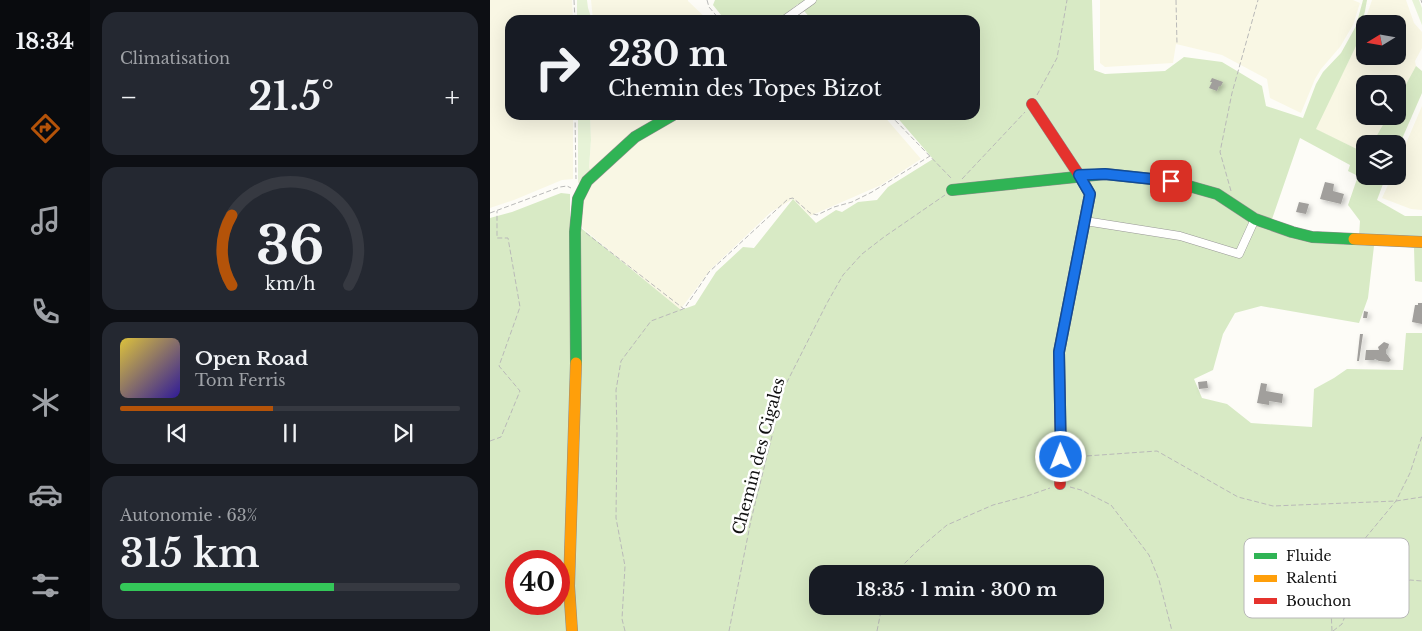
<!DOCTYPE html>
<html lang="fr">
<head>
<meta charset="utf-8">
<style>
  :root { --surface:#171b24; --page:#242831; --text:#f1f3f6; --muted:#9ea1a6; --line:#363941; --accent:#b45309 }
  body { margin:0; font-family:"Libre Baskerville",serif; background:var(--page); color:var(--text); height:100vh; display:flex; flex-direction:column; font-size:19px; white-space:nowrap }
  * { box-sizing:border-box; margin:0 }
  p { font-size:16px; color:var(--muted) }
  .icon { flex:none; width:28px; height:28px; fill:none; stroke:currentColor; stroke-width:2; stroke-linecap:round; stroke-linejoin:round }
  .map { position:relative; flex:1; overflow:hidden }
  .side { display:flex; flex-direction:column; gap:12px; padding:12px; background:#0d0f14; width:400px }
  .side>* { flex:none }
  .hud { position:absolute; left:15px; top:15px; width:475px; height:105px; border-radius:15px; box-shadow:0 5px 20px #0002; background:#171b24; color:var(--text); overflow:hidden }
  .needle { width:32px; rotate:259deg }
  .buttons { position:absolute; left:866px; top:15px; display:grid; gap:10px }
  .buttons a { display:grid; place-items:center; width:50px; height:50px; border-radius:10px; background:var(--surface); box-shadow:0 5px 20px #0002; font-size:25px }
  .speed { position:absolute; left:15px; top:550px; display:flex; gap:10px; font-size:25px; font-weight:700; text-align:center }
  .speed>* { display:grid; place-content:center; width:65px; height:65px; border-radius:50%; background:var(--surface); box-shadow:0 5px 20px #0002; line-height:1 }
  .speed .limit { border:8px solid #d22; background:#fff; color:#111 }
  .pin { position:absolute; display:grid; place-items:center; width:42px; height:42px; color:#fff; margin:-21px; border-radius:10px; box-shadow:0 2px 8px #0006 }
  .me { position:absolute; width:55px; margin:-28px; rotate:359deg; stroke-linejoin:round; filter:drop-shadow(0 0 4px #0008) }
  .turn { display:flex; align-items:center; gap:18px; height:105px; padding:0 20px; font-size:22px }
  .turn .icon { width:65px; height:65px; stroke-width:2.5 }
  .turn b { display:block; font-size:35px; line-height:42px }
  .big { font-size:38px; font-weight:600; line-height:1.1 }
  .side .card { flex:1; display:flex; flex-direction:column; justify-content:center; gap:8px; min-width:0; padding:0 18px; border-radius:15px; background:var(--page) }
  .side .dial { align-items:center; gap:0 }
  .dial svg { height:130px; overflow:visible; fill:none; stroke:var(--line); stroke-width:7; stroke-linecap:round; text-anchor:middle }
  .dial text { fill:var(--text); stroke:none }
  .song { display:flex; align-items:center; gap:15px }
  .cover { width:60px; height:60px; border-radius:8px; background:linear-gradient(135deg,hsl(50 70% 55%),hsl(250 70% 35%)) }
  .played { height:5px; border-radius:2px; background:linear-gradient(90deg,var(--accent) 45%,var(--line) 45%) }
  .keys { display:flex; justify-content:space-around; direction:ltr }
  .heat { display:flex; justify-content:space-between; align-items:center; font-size:28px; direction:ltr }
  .charge { height:8px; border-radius:4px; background:linear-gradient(90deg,#34c759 63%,var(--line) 0) }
  .trip { position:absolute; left:319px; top:565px; width:295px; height:50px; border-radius:15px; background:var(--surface); box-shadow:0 5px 20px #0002; font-weight:600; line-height:50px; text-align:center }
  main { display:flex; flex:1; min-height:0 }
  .dock { display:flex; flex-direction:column; width:90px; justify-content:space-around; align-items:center; background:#090b0e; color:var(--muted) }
  .dock .icon { width:35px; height:35px }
  .dock .on { color:var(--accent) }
  .dock b { font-size:22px; color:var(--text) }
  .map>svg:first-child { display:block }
  .farmland { fill:#f9f7e4; fill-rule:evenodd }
  .green { fill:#e7f3d7 }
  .forest { fill:#d8eac5; fill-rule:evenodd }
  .building { fill:#a19f9c; filter:url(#shadow) }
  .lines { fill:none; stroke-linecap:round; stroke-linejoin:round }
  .street-casing { stroke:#979795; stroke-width:9 }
  .fast-casing { stroke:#8e8d8b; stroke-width:12 }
  .slow-casing { stroke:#8e8d8b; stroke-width:12 }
  .jam-casing { stroke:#8e8d8b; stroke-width:12 }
  .path { stroke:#b9b9b8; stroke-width:1; stroke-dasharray:5 2.5; stroke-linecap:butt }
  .street { stroke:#fffffe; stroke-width:8 }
  .fast { stroke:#30b455; stroke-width:11 }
  .slow { stroke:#ff9f0a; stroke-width:11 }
  .jam { stroke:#e5322d; stroke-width:11 }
  .route-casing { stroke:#114b97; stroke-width:12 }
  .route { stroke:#1a73e8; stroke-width:9 }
  .labels { text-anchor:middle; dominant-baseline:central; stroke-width:5; stroke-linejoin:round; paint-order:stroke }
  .street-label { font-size:16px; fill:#111; stroke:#fff }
  .key { fill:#fff; stroke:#b8b8b8; stroke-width:1 }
  .key-label { font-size:14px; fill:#111 }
</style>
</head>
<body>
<main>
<nav class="dock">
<b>18:34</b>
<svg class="icon on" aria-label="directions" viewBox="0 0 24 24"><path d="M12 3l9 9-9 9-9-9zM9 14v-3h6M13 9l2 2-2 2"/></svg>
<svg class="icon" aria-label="music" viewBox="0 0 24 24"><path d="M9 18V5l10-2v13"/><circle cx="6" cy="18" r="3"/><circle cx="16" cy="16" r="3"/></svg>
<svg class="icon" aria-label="phone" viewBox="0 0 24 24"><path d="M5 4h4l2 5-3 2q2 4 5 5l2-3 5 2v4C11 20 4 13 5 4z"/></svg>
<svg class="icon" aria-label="climate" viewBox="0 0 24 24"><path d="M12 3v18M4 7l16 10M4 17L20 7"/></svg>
<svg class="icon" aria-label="car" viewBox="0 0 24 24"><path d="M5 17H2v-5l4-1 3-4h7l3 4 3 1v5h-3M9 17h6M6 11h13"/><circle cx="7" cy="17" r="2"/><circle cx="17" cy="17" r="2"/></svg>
<svg class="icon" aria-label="filters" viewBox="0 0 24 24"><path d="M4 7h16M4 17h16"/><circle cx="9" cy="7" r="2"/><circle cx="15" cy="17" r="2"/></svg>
</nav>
<section class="side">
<div class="card"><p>Climatisation</p>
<div class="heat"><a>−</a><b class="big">21.5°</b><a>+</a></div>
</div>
<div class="card dial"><svg viewBox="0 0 100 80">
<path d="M14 69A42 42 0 1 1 86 69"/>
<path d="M14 69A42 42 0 0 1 14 26" stroke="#b45309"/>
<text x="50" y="56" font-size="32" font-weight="700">36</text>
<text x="50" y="72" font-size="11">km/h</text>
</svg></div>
<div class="card">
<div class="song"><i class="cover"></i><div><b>Open Road</b><p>Tom Ferris</p></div></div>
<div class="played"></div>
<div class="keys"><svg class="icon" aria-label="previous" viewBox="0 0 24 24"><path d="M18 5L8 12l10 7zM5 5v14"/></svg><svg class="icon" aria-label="pause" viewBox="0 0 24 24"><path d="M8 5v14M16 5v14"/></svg><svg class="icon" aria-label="next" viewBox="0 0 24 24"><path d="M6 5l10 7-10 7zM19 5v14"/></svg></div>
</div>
<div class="card"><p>Autonomie · 63%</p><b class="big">315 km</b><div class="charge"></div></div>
</section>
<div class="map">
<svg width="932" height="631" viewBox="0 0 932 631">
  <defs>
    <filter id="shadow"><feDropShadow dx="2.5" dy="2.5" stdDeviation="2.5" flood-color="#0004"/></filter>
  </defs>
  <rect width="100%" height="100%" fill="#fdfcf7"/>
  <path class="farmland" d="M 0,0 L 82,0 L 83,20 L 20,20 L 20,115 L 83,115 L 83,179 L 72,180 L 24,200 L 0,208 Z
    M 101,0 L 198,0 L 198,1 L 218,20 L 103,20 Z
    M 610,0 L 863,0 L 870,3 L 863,25 L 850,47 L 831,69 L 825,79 L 811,113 L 780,98 L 777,79 L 732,55 L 686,44 L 683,63 L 615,67 L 610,63 Z
    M 882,0 L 916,0 L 924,23 L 932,32 L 932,48 L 925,61 L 926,66 L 908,99 L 908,84 L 875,84 L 875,116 L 898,116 L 882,144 L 875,144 L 875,153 L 825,129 L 867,44 ZM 875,24 L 908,24 L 908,56 L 875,56 Z
    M 932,106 L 932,210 L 921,209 L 892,198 L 902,176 L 908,176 L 908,162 Z
    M 100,115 L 393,115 L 431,159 L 391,185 L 320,216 L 303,199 L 281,212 L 221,269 L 190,310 L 89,225 L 93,192 L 107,178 L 99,168 L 101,140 Z"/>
  <path class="green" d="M 87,0 L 97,0 L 98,8 L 102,20 L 87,20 Z
    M 922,0 L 929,0 L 932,8 L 932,25 Z
    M 88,115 L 100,115 L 101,140 L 99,168 L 103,173 L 90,185 L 88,182 Z"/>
  <path class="forest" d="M 225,0 L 602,0 L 604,70 L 615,74 L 675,71 L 694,57 L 732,62 L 772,86 L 776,106 L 813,118 L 826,84 L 833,72 L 851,53 L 866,26 L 873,0 L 877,0 L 875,11 L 867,44 L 826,129 L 875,153 L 875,176 L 896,176 L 887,200 L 915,216 L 932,216 L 932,282 L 925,281 L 924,248 L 891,244 L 884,246 L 878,298 L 869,323 L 771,306 L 745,313 L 733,334 L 723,370 L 704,379 L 712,398 L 737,404 L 761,423 L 822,427 L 824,389 L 844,378 L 857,369 L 913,370 L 916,333 L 932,333 L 932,631 L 0,631 L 0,218 L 22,212 L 71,193 L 80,194 L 80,219 L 191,310 L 205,305 L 226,272 L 253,247 L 264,248 L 303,199 L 326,223 L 346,210 L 352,212 L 368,202 L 387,200 L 398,187 L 443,159 L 405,115 L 485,115 L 485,20 L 322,20 L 308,4 L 288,20 L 235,20 L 223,5 ZM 810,138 L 860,165 L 858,171 L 868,176 L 858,205 L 870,221 L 869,236 L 812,231 L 781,222 ZM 26,561 L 69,561 L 69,604 L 26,604 ZM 328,574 L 605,574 L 605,606 L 328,606 Z
    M 926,66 L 932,71 L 932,93 L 908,148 L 908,144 L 882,144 L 898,116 L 908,116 L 908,99 Z"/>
  <path class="building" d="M 722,78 L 733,82 L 731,86 L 729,86 L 727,91 L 719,88 L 722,82 L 720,82 Z
    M 835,182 L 844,184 L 843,191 L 854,194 L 851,204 L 830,199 Z
    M 809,202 L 819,204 L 816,214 L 806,212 Z
    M 928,303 L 932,303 L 932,324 L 922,322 L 925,305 L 928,305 Z
    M 874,311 L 878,312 L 877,318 L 873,318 Z
    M 870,334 L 873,334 L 869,361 L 867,361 Z
    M 894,342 L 899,344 L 898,348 L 896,350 L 896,353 L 901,360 L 899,362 L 889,361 L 885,359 L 884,360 L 875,360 L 876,350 L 889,350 L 888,347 Z
    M 717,381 L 718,388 L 709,389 L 708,382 Z
    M 771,383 L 777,384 L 776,391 L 793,394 L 792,403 L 779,401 L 779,405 L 767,403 Z"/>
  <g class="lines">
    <defs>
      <path id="street" d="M 294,20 L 322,0
        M 595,221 L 690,236 L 749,254 L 765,219"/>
      <path id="fast" d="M 462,190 L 615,174 L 681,181 L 727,194 L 765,219 L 802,232 L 822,237 L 864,239
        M 86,363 L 85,232 L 88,199 L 97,181 L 145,137 L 183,115"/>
      <path id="slow" d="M 864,239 L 932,242
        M 82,631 L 79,586 L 86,363"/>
      <path id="jam" d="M 542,104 L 589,175 L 600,194 L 569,352 L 571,457 L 570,484"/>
    </defs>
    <use href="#street" class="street-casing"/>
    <use href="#fast" class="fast-casing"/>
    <use href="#slow" class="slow-casing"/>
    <use href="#jam" class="jam-casing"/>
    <path class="path" d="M 84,0 L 85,20
      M 217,0 L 219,7 L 230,20
      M 686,0 L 687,44
      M 931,0 L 932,3
      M 547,95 L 567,58 L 577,0
      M 85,115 L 86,179
      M 400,115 L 462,179
      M 472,179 L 535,112
      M 741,191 L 730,152 L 742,93 L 768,0
      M 0,213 L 70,187 L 77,186 L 81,188
      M 96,233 L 194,309 L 219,272 L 298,199 L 303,198 L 320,213 L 327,215 L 344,207 L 362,202 L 382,192 L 440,156
      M 0,441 L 11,437 L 30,391 L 9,366 L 30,307 L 18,238 L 7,238 L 7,211
      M 582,457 L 667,451 L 748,497 L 783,506 L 906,501 L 932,497
      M 580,487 L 591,490 L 621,505 L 659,555 L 669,580 L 682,631
      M 404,574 L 431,547 L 457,525 L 503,505 L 537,496 L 560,488
      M 135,631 L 132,619 L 135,566 L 126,518 L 127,433 L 126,390 L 131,361 L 161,321 L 193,309
      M 239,631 L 261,520 L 294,388 L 337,303 L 353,275 L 372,254 L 394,237 L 455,195
      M 387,631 L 392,606
      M 842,631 L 840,588 L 843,577 L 906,501 L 920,473 L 932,436
      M 843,631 L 852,624 L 860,603 L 877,600 L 891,595 L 920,580 L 932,581"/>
    <use href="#street" class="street"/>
    <use href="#fast" class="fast"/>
    <use href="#slow" class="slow"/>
    <use href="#jam" class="jam"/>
  </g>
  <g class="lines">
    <defs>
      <path id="route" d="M 571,457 L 569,352 L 600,194 L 589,175 L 615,174 L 681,181"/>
    </defs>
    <use href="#route" class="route-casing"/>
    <use href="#route" class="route"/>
  </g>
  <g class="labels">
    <g class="street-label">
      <text transform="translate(268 456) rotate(-75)">Chemin des Cigales</text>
    </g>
  </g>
  <rect x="754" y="538" width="165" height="80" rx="8" class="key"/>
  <rect x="764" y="553" width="23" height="6" fill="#30b455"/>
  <rect x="764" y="575" width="23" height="7" fill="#ff9f0a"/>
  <rect x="764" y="598" width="23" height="6" fill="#e5322d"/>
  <g class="key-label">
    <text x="796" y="561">Fluide</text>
    <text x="796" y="583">Ralenti</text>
    <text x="796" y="606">Bouchon</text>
  </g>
</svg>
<div class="buttons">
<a><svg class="needle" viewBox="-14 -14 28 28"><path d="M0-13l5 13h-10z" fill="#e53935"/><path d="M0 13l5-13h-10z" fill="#9ea1a6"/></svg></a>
<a><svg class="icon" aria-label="search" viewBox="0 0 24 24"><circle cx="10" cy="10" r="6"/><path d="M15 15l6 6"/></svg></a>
<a><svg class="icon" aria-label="layers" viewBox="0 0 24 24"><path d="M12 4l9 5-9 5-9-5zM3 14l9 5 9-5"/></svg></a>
</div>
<div class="speed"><div class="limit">40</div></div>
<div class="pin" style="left:681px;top:181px;background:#d93025"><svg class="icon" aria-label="arrive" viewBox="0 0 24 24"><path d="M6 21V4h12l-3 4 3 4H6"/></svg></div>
<svg class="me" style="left:571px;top:457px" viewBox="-20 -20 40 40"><circle r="17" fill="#1a73e8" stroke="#fff" stroke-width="3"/><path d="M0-11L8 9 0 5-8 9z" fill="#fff"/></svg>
<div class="trip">18:35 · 1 min · 300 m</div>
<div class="hud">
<div class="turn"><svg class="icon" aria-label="right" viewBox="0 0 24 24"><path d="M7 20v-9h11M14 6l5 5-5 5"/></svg><div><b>230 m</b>Chemin des Topes Bizot</div></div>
</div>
</div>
</main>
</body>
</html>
